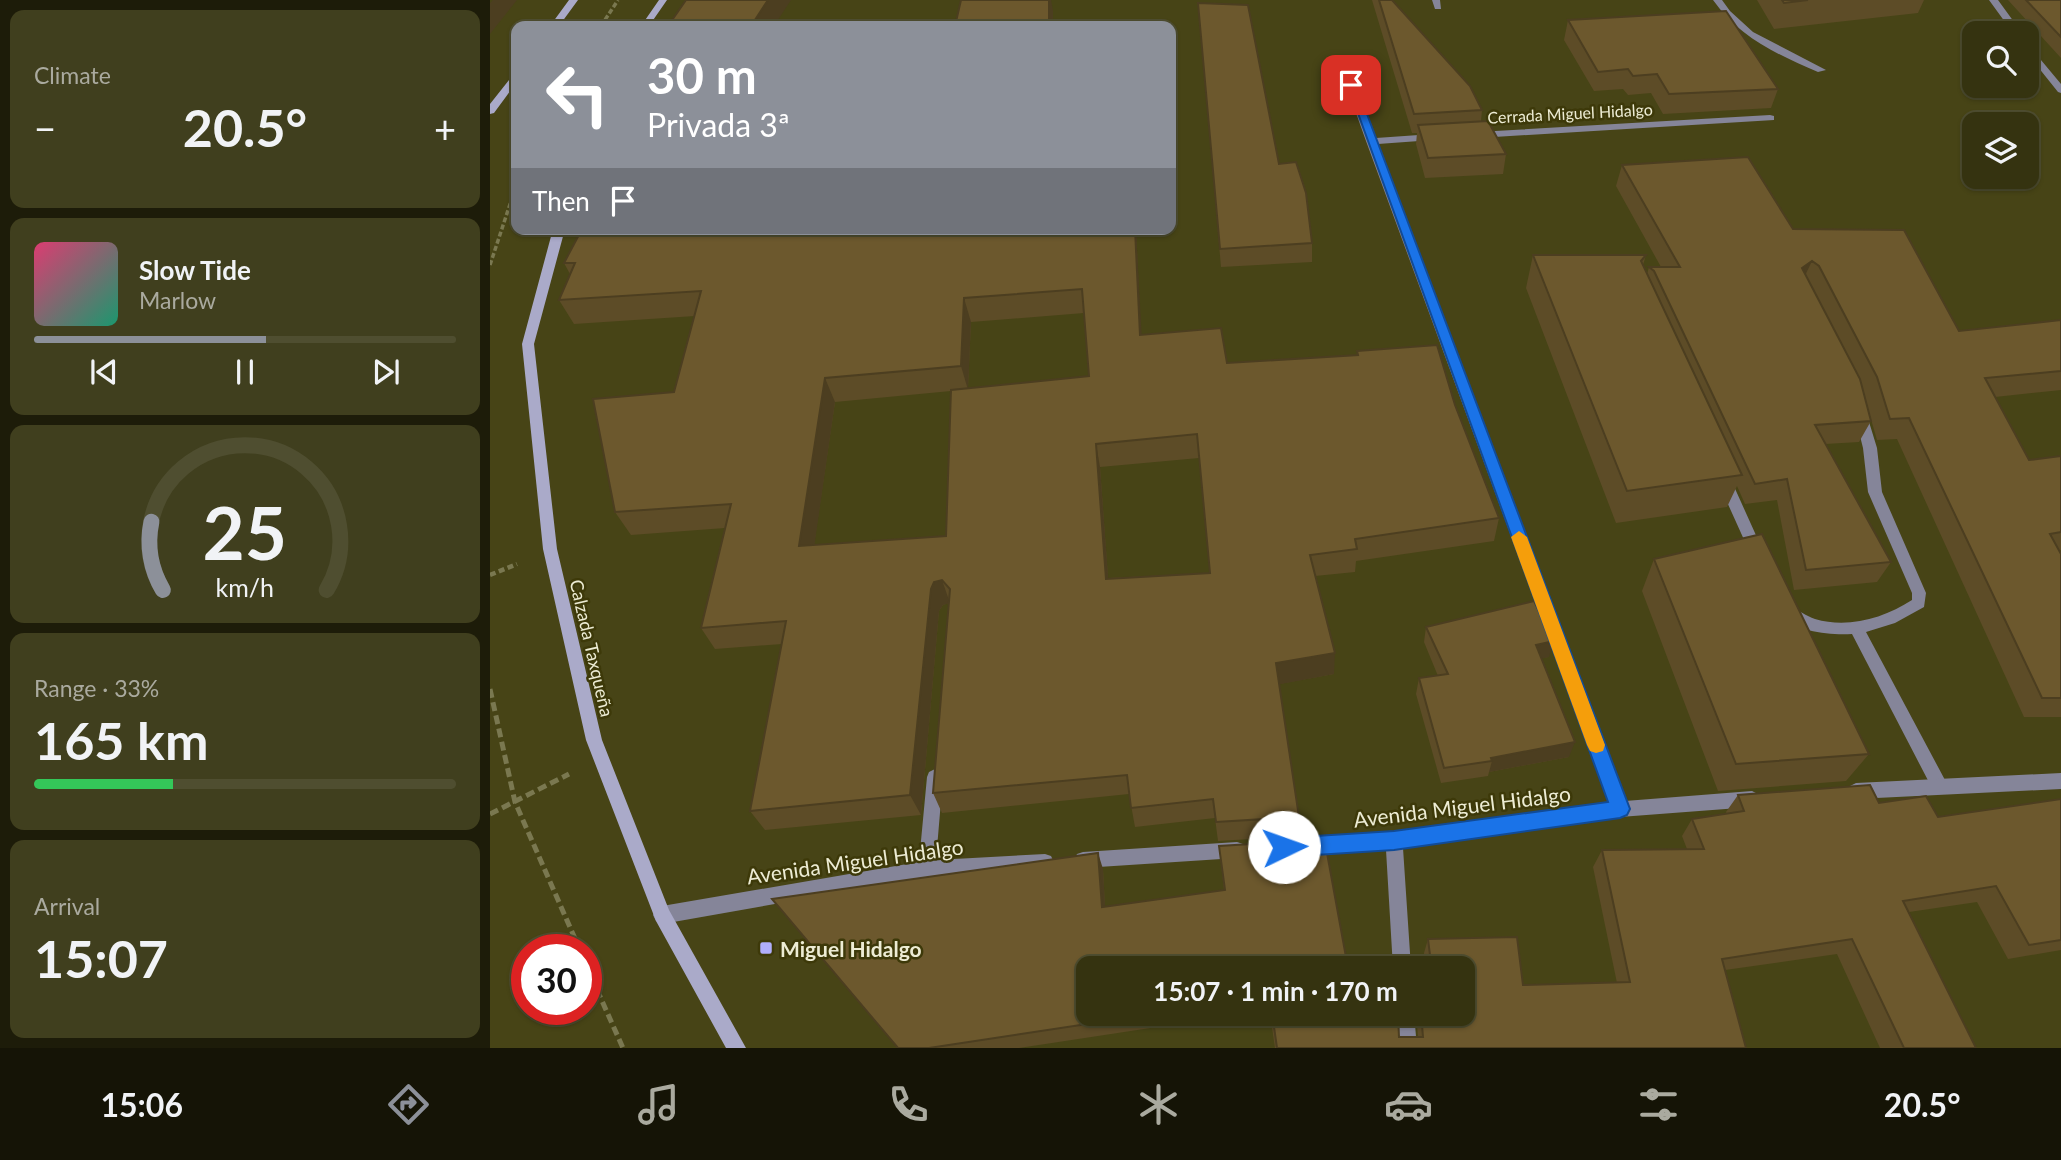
<!DOCTYPE html>
<html lang="en">
<head>
<meta charset="utf-8">
<style>
  :root { --surface:#353310; --page:#403f1e; --text:#f1f3f6; --muted:#aaaa9f; --line:#4f4e30; --accent:#8c9099 }
  body { margin:0; font-family:Lato,sans-serif; background:var(--page); color:var(--text); height:100vh; display:flex; flex-direction:column; font-size:26px; white-space:nowrap }
  * { box-sizing:border-box; margin:0 }
  p { font-size:23px; color:var(--muted) }
  .icon { flex:none; width:38px; height:38px; fill:none; stroke:currentColor; stroke-width:2; stroke-linecap:round; stroke-linejoin:round }
  .map { position:relative; flex:1; overflow:hidden }
  .sheet { display:flex; flex-direction:column; gap:10px; padding:10px; background:#1d1c09; width:490px }
  .sheet>* { flex:none }
  .top-card { position:absolute; left:21px; top:21px; width:665px; height:214px; border-radius:14px; box-shadow:0 2px 5px #0004,0 0 0 2px var(--line); background:#8c9099; color:#fff; overflow:hidden }
  .tools { position:absolute; left:1472px; top:21px; display:grid; gap:14px }
  .tools a { display:grid; place-items:center; width:77px; height:77px; border-radius:14px; background:var(--surface); box-shadow:0 2px 5px #0004,0 0 0 2px var(--line); font-size:35px }
  .speed { position:absolute; left:21px; top:934px; display:flex; gap:14px; font-size:35px; font-weight:700; text-align:center }
  .speed>* { display:grid; place-content:center; width:91px; height:91px; border-radius:50%; background:var(--surface); box-shadow:0 2px 5px #0004,0 0 0 2px var(--line); line-height:1 }
  .speed .limit { border:10px solid #d22; background:#fff; color:#111 }
  .pin { position:absolute; display:grid; place-items:center; width:60px; height:60px; color:#fff; margin:-30px; border-radius:14px; box-shadow:0 4px 10px #0006 }
  .me { position:absolute; width:77px; margin:-38px; rotate:87deg; stroke-linejoin:round; filter:drop-shadow(0 0 5px #0008) }
  .turn { display:flex; align-items:center; gap:24px; height:147px; padding:0 21px; font-size:32px }
  .turn .icon { width:91px; height:91px; stroke-width:2.5 }
  .turn b { display:block; font-size:49px; line-height:60px }
  .then { display:flex; align-items:center; height:66px; padding:0 21px; background:#0003; gap:14px; font-size:26px }
  .big { font-size:52px; font-weight:700; line-height:1.1 }
  .sheet .card { flex:1; display:flex; flex-direction:column; justify-content:center; gap:10px; min-width:0; padding:0 24px; border-radius:14px; background:var(--page) }
  .sheet .dial { align-items:center; gap:0 }
  .dial svg { height:182px; overflow:visible; fill:none; stroke:var(--line); stroke-width:7; stroke-linecap:round; text-anchor:middle }
  .dial text { fill:var(--text); stroke:none }
  .song { display:flex; align-items:center; gap:21px }
  .cover { width:84px; height:84px; border-radius:10px; background:linear-gradient(135deg,hsl(340 70% 55%),hsl(160 70% 35%)) }
  .played { height:7px; border-radius:4px; background:linear-gradient(90deg,var(--accent) 55%,var(--line) 55%) }
  .keys { display:flex; justify-content:space-around; direction:ltr }
  .heat { display:flex; justify-content:space-between; align-items:center; font-size:38px; direction:ltr }
  .charge { height:10px; border-radius:5px; background:linear-gradient(90deg,#34c759 33%,var(--line) 0) }
  .trip { position:absolute; left:586px; top:956px; width:399px; height:70px; border-radius:14px; background:var(--surface); box-shadow:0 2px 5px #0004,0 0 0 2px var(--line); font-weight:700; line-height:70px; text-align:center }
  .dock { display:flex; height:112px; justify-content:space-around; align-items:center; background:#151406; color:var(--muted) }
  .dock .icon { width:49px; height:49px }
  .dock .on { color:var(--accent) }
  .dock b { font-size:32px; color:var(--text) }
  main { display:flex; flex:1; min-height:0 }
  .map>svg:first-child { display:block }
  .lines { fill:none; stroke-linecap:round; stroke-linejoin:round }
  .path-far2 { stroke:#7a7850; stroke-width:3.5; stroke-dasharray:5 2.5; stroke-linecap:butt }
  .path-far1 { stroke:#7a7850; stroke-width:4.5; stroke-dasharray:6 3.5; stroke-linecap:butt }
  .path { stroke:#7a7850; stroke-width:5; stroke-dasharray:9 4.5; stroke-linecap:butt }
  .service { fill:#858599; fill-rule:evenodd }
  .minor { fill:#858599; fill-rule:evenodd }
  .secondary { fill:#aaaac9; fill-rule:evenodd }
  .wall { fill:#5d4c27; fill-rule:evenodd }
  .shaded-wall { fill:#4c3e20 }
  .building { fill:#6c582d; stroke:#4c3e20; stroke-width:2; fill-rule:evenodd }
  .route { fill:#1a73e8; stroke:#114b97; stroke-width:2 }
  .slow { fill:#f59e0b }
  .poi-dot { fill:#b0aefa; stroke:#3d3909; stroke-width:2.5 }
  .labels { text-anchor:middle; dominant-baseline:central; stroke-width:5; stroke-linejoin:round; paint-order:stroke }
  .far-street-label { font-size:16px; fill:#edecd4; stroke:#3d3909 }
  .street-label { font-size:18px; fill:#edecd4; stroke:#3d3909 }
  .near-street-label { font-size:21px; fill:#edecd4; stroke:#3d3909 }
  .near-poi-label { font-size:21px; font-weight:bold; fill:#edecd4; stroke:#3d3909; text-anchor:start }
</style>
</head>
<body>
<main>
<section class="sheet">
<div class="card"><p>Climate</p>
<div class="heat"><a>−</a><b class="big">20.5°</b><a>+</a></div>
</div>
<div class="card">
<div class="song"><i class="cover"></i><div><b>Slow Tide</b><p>Marlow</p></div></div>
<div class="played"></div>
<div class="keys"><svg class="icon" aria-label="previous" viewBox="0 0 24 24"><path d="M18 5L8 12l10 7zM5 5v14"/></svg><svg class="icon" aria-label="pause" viewBox="0 0 24 24"><path d="M8 5v14M16 5v14"/></svg><svg class="icon" aria-label="next" viewBox="0 0 24 24"><path d="M6 5l10 7-10 7zM19 5v14"/></svg></div>
</div>
<div class="card dial"><svg viewBox="0 0 100 80">
<path d="M14 69A42 42 0 1 1 86 69"/>
<path d="M14 69A42 42 0 0 1 9 39" stroke="#8c9099"/>
<text x="50" y="56" font-size="32" font-weight="700">25</text>
<text x="50" y="72" font-size="11">km/h</text>
</svg></div>
<div class="card"><p>Range · 33%</p><b class="big">165 km</b><div class="charge"></div></div>
<div class="card"><p>Arrival</p><b class="big">15:07</b></div>
</section>
<div class="map">
<svg width="1571" height="1048" viewBox="0 0 1571 1048">
  <rect width="100%" height="100%" fill="#474416"/>
  <g class="lines">
    <path class="path-far2" d="M 111,26 L 128,0
      M 0,265 L 26,186"/>
    <path class="path-far1" d="M 0,575 L 27,564"/>
    <path class="path" d="M 0,689 L 25,802 L 90,950
      M 0,814 L 79,774
      M 96,965 L 133,1048"/>
    <path class="service" d="M 942,0 L 950,0 L 951,9 L 945,9 Z
      M 1223,0 L 1232,0 L 1240,11 L 1263,32 L 1336,70 L 1328,72 C 1286,54 1249,37 1223,0 Z
      M 1370,407 L 1376,412 L 1387,448 L 1392,492 L 1436,593 L 1434,607 L 1405,623 L 1376,632 L 1455,780 L 1457,785 L 1455,790 L 1449,793 L 1443,790 L 1362,634 C 1340,635 1305,633 1293,613 L 1295,609 L 1300,607 C 1309,610 1316,616 1325,619 C 1358,629 1394,618 1422,600 L 1422,593 L 1378,492 L 1373,448 L 1364,412 Z
      M 1235,477 L 1242,482 L 1274,553 L 1272,557 L 1262,557 L 1260,553 L 1228,482 Z"/>
    <path class="minor" d="M 1499,0 L 1508,0 L 1532,33 L 1523,33 Z
      M 1536,42 L 1571,84 L 1571,93 L 1568,92 L 1536,52 Z
      M 858,83 L 866,85 L 886,138 L 943,134 L 948,137 L 943,140 L 888,144 L 1135,801 L 1262,791 L 1268,794 L 1270,799 L 1268,804 L 1262,807 L 1130,817 L 913,848 L 921,968 L 903,968 L 896,850 L 816,854 L 810,852 L 807,846 L 810,840 L 816,838 L 904,833 L 1119,803 L 876,141 L 856,85 Z
      M 1280,115 L 1284,116 L 1284,120 L 988,138 L 983,135 L 988,132 Z
      M 445,769 L 451,772 L 453,777 L 446,860 L 555,854 L 561,856 L 564,862 L 561,868 L 555,870 L 437,877 L 172,924 L 166,921 L 163,915 L 166,909 L 172,906 L 429,862 L 437,777 L 439,772 Z
      M 1571,773 L 1571,789 L 1366,799 L 1360,796 L 1358,791 L 1360,786 L 1366,783 Z
      M 747,842 L 753,844 L 756,850 L 753,856 L 747,858 L 593,868 L 587,866 L 584,860 L 587,854 L 593,852 Z
      M 906,1013 L 924,1013 L 927,1048 L 907,1048 Z"/>
    <path class="secondary" d="M 79,0 L 88,0 L 69,26 L 60,26 Z
      M 169,0 L 177,0 L 159,26 L 151,26 Z
      M 26,74 L 26,83 L 4,113 L 0,114 L 0,104 L 23,75 Z
      M 63,229 L 75,229 L 44,344 L 67,549 L 112,740 L 179,910 L 256,1048 L 236,1048 L 166,921 L 96,740 L 53,549 L 32,344 Z"/>
  </g>
  <path class="wall" d="M 882,0 L 902,0 L 992,110 L 991,121 L 1016,154 L 1013,174 L 935,178 L 926,144 L 927,133 L 922,133 Z
    M 1267,0 L 1434,0 L 1428,13 L 1284,29 Z
    M 1518,0 L 1571,0 L 1571,58 Z
    M 708,3 L 789,164 L 822,243 L 822,262 L 731,267 Z
    M 1078,20 L 1288,89 L 1281,108 L 1173,114 L 1161,93 L 1138,95 L 1133,89 L 1104,91 L 1074,40 Z
    M 1132,165 L 1303,229 L 1469,331 L 1571,320 L 1571,390 L 1505,397 L 1539,460 L 1571,456 L 1571,550 L 1569,551 L 1571,554 L 1571,717 L 1534,717 L 1407,439 L 1387,440 L 1374,395 L 1381,421 L 1369,442 L 1335,444 L 1401,562 L 1387,582 L 1304,590 L 1287,500 L 1255,504 L 1247,486 L 1237,507 L 1126,523 L 1036,288 L 1043,255 L 1156,255 L 1153,265 L 1157,274 L 1159,267 L 1171,267 L 1126,186 Z
    M 646,229 L 651,335 L 737,363 L 867,355 L 867,351 L 965,405 L 1009,518 L 1004,541 L 866,561 L 865,572 L 825,576 L 844,674 L 789,684 L 809,817 L 808,836 L 728,841 L 725,818 L 645,827 L 639,794 L 452,813 L 443,793 L 459,603 L 453,605 L 449,611 L 431,815 L 275,830 L 260,811 L 292,644 L 225,649 L 211,628 L 235,528 L 141,535 L 125,512 L 184,392 L 205,316 L 84,324 L 69,300 L 80,274 L 74,263 ZM 594,313 L 599,376 L 478,388 L 481,322 ZM 461,391 L 456,536 L 324,545 L 345,402 ZM 709,458 L 720,573 L 618,578 L 610,467 Z
    M 1164,559 L 1379,754 L 1356,781 L 1228,791 L 1152,591 Z
    M 936,627 L 1059,657 L 1051,658 L 1079,757 L 999,772 L 998,776 L 951,783 L 926,694 L 929,678 L 948,676 L 934,642 Z
    M 1248,795 L 1389,803 L 1448,817 L 1571,799 L 1571,950 L 1518,959 L 1487,902 L 1419,912 L 1486,1048 L 1390,1048 L 1347,954 L 1235,970 L 1256,1048 L 785,1048 L 780,1013 L 908,1013 L 909,1037 L 928,1037 L 926,1013 L 973,1013 L 935,964 L 934,953 L 938,939 L 1033,985 L 1127,983 L 1103,867 L 1112,850 L 1197,849 L 1192,836 L 1202,819 L 1237,814 L 1236,812 Z
    M 812,841 L 598,1013 L 759,1013 L 529,1048 L 408,1048 L 613,869 L 615,907 L 734,890 L 729,846 Z"/>
  <path class="shaded-wall" d="M 3,0 L 27,0 L 0,34 L 0,3 Z
    M 278,0 L 301,0 L 284,26 L 261,26 Z
    M 559,0 L 561,0 L 563,11 L 563,26 L 559,26 Z
    M 645,229 L 646,229 L 653,359 L 650,335 Z
    M 1322,261 L 1312,282 L 1312,268 Z
    M 474,298 L 481,322 L 478,390 L 471,366 Z
    M 335,378 L 345,402 L 321,569 L 309,546 Z
    M 606,444 L 610,467 L 620,601 L 616,579 Z
    M 452,580 L 460,603 L 453,605 L 449,611 L 431,815 L 420,795 L 441,589 L 444,582 Z
    M 1064,641 L 1059,657 L 1041,661 L 1046,645 Z
    M 845,653 L 844,674 L 786,685 L 786,663 Z
    M 1085,742 L 1079,757 L 999,772 L 1002,761 L 1001,758 Z
    M 608,853 L 613,869 L 616,923 L 612,907 Z"/>
  <path class="building" d="M 196,0 L 278,0 L 261,26 L 178,26 Z
    M 471,0 L 559,0 L 559,26 L 465,26 Z
    M 889,0 L 902,0 L 980,86 L 992,110 L 924,114 Z
    M 1292,0 L 1318,0 L 1294,3 Z
    M 1536,0 L 1571,0 L 1571,37 Z
    M 708,3 L 758,5 L 789,164 L 806,162 L 816,193 L 822,243 L 730,249 Z
    M 1236,11 L 1288,89 L 1179,94 L 1167,74 L 1143,76 L 1138,69 L 1108,72 L 1078,20 Z
    M 998,121 L 1016,154 L 938,158 L 928,125 Z
    M 1258,157 L 1303,229 L 1414,230 L 1469,331 L 1571,320 L 1571,371 L 1495,378 L 1539,460 L 1571,456 L 1571,532 L 1560,534 L 1571,554 L 1571,698 L 1552,698 L 1419,418 L 1400,419 L 1387,377 L 1329,266 L 1322,261 L 1312,268 L 1370,379 L 1381,421 L 1325,425 L 1401,562 L 1316,570 L 1297,479 L 1265,484 L 1164,271 L 1159,267 L 1190,267 L 1132,165 Z
    M 92,229 L 645,229 L 650,335 L 731,328 L 737,363 L 868,355 L 867,351 L 947,345 L 965,405 L 1009,518 L 865,539 L 867,549 L 820,555 L 845,653 L 786,663 L 809,817 L 726,822 L 723,799 L 641,808 L 637,775 L 443,793 L 460,589 L 452,580 L 444,582 L 441,589 L 420,795 L 260,811 L 296,621 L 211,628 L 241,504 L 125,512 L 103,399 L 184,392 L 211,291 L 69,300 L 85,263 L 74,263 ZM 592,289 L 599,376 L 461,390 L 456,536 L 309,546 L 335,378 L 471,366 L 474,298 ZM 707,434 L 720,573 L 616,579 L 606,444 Z
    M 1043,255 L 1156,255 L 1151,261 L 1252,475 L 1137,491 Z
    M 1272,534 L 1379,754 L 1246,764 L 1164,559 Z
    M 1044,601 L 1064,641 L 1046,645 L 1085,742 L 1001,758 L 1002,761 L 954,768 L 929,678 L 958,674 L 936,627 Z
    M 1380,785 L 1389,803 L 1436,796 L 1448,817 L 1571,799 L 1571,940 L 1539,945 L 1506,886 L 1413,901 L 1486,1048 L 1414,1048 L 1362,939 L 1232,959 L 1256,1048 L 787,1048 L 782,1013 L 908,1013 L 909,1037 L 933,1037 L 931,1013 L 973,1013 L 973,968 L 910,968 L 941,963 L 938,939 L 1027,937 L 1033,985 L 1140,982 L 1112,850 L 1214,849 L 1202,819 L 1254,811 L 1248,795 Z
    M 812,841 L 813,846 L 835,842 L 858,968 L 598,968 L 598,1013 L 670,1013 L 439,1048 L 408,1048 L 282,899 L 608,853 L 612,907 L 735,890 L 729,846 Z"/>
  <path class="route" d="M 857,83 L 866,85 L 1140,809 L 1137,815 L 1130,818 L 904,850 L 794,857 L 787,854 L 785,847 L 787,841 L 794,838 L 904,831 L 1118,802 Z"/>
  <path class="slow" d="M 1029,531 L 1037,537 L 1115,745 L 1113,751 L 1106,753 L 1100,751 L 1097,745 L 1021,537 Z"/>
  <rect class="poi-dot" x="269" y="941" width="14" height="14" rx="3.5"/>
  <g class="labels">
    <g class="far-street-label">
      <text transform="translate(1080 113) rotate(-3)">Cerrada Miguel Hidalgo</text>
    </g>
    <g class="street-label">
      <text transform="translate(102 648) rotate(77)">Calzada Taxqueña</text>
    </g>
    <g class="near-street-label">
      <text transform="translate(972 806) rotate(-7)">Avenida Miguel Hidalgo</text>
      <text transform="translate(365 861) rotate(-8)">Avenida Miguel Hidalgo</text>
    </g>
    <g class="near-poi-label">
      <text x="290" y="948">Miguel Hidalgo</text>
    </g>
  </g>
</svg>
<div class="tools">
<a><svg class="icon" aria-label="search" viewBox="0 0 24 24"><circle cx="10" cy="10" r="6"/><path d="M15 15l6 6"/></svg></a>
<a><svg class="icon" aria-label="layers" viewBox="0 0 24 24"><path d="M12 4l9 5-9 5-9-5zM3 14l9 5 9-5"/></svg></a>
</div>
<div class="speed"><div class="limit">30</div></div>
<div class="pin" style="left:861px;top:85px;background:#d93025"><svg class="icon" aria-label="arrive" viewBox="0 0 24 24"><path d="M6 21V4h12l-3 4 3 4H6"/></svg></div>
<svg class="me" style="left:794px;top:847px" viewBox="-20 -20 40 40"><circle r="19" fill="#fff"/><path d="M0-13L10 11 0 6-10 11z" fill="#1a73e8"/></svg>
<div class="trip">15:07 · 1 min · 170 m</div>
<div class="top-card">
<div class="turn"><svg class="icon" aria-label="left" viewBox="0 0 24 24"><path d="M17 20v-9H6M10 6l-5 5 5 5"/></svg><div><b>30 m</b>Privada 3ª</div></div>
<div class="then">Then<svg class="icon" aria-label="arrive" viewBox="0 0 24 24"><path d="M6 21V4h12l-3 4 3 4H6"/></svg></div>
</div>
</div>
</main>
<nav class="dock">
<b>15:06</b>
<svg class="icon on" aria-label="directions" viewBox="0 0 24 24"><path d="M12 3l9 9-9 9-9-9zM9 14v-3h6M13 9l2 2-2 2"/></svg>
<svg class="icon" aria-label="music" viewBox="0 0 24 24"><path d="M9 18V5l10-2v13"/><circle cx="6" cy="18" r="3"/><circle cx="16" cy="16" r="3"/></svg>
<svg class="icon" aria-label="phone" viewBox="0 0 24 24"><path d="M5 4h4l2 5-3 2q2 4 5 5l2-3 5 2v4C11 20 4 13 5 4z"/></svg>
<svg class="icon" aria-label="climate" viewBox="0 0 24 24"><path d="M12 3v18M4 7l16 10M4 17L20 7"/></svg>
<svg class="icon" aria-label="car" viewBox="0 0 24 24"><path d="M5 17H2v-5l4-1 3-4h7l3 4 3 1v5h-3M9 17h6M6 11h13"/><circle cx="7" cy="17" r="2"/><circle cx="17" cy="17" r="2"/></svg>
<svg class="icon" aria-label="filters" viewBox="0 0 24 24"><path d="M4 7h16M4 17h16"/><circle cx="9" cy="7" r="2"/><circle cx="15" cy="17" r="2"/></svg>
<b>20.5°</b>
</nav>
</body>
</html>
